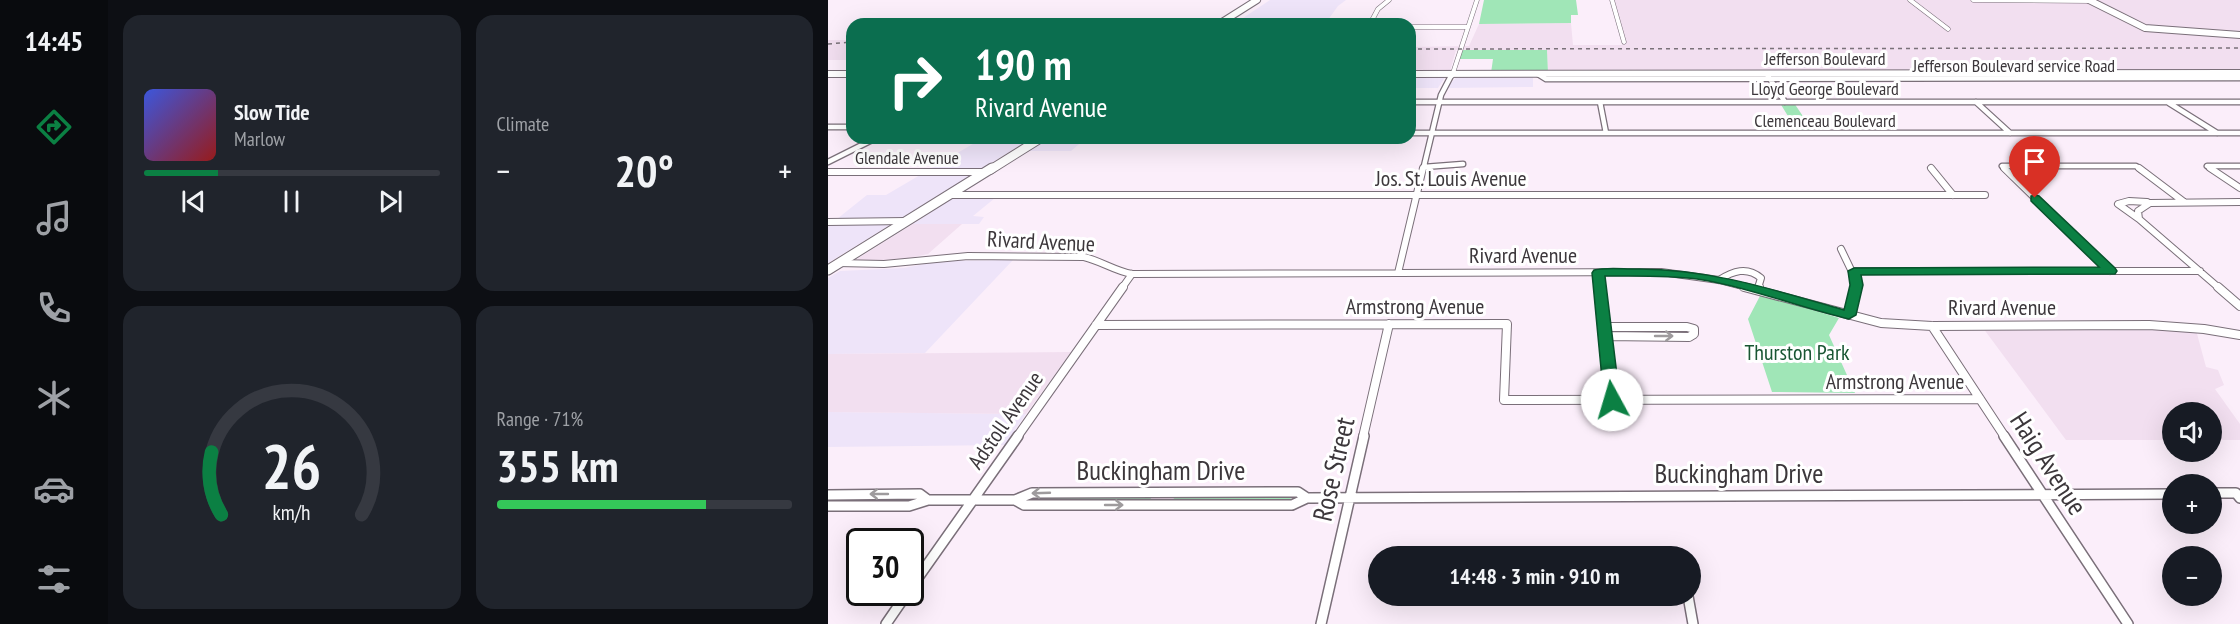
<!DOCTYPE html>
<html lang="en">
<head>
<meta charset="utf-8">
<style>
  :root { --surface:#171b24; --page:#20242c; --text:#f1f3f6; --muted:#9ea1a6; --line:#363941; --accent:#0b8043 }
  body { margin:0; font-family:"PT Sans Narrow",sans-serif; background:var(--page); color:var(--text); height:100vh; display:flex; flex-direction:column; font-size:22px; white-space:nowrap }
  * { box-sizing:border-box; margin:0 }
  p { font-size:20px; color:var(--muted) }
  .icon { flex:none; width:33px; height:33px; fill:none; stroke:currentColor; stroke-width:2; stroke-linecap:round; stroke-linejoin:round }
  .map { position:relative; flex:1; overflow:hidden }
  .drawer { display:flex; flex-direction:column; gap:15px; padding:15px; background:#0d0f14; width:720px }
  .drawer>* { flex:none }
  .hud { position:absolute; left:18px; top:18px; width:570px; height:126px; border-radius:18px; box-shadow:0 6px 24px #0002; background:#0b6e4f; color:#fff; overflow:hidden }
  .fabs { position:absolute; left:1334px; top:402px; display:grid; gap:12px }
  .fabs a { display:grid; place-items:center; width:60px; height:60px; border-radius:50%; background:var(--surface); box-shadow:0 6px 24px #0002; font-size:30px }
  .speed { position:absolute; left:18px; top:528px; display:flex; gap:12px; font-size:30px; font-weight:700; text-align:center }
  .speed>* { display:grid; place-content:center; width:78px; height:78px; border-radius:50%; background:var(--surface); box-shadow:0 6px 24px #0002; line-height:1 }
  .speed .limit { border:3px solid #111; border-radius:9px; background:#fff; color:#111 }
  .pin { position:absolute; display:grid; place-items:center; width:51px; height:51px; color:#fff; margin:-62px -26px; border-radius:50% 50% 50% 0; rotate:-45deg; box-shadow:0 0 6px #0007 }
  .pin .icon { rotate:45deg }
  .me { position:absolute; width:66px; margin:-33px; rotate:354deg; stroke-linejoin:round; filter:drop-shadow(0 0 4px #0008) }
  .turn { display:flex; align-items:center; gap:21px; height:126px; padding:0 30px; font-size:27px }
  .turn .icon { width:78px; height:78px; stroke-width:2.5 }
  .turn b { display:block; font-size:42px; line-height:51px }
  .big { font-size:45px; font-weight:700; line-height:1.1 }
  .drawer .widget { flex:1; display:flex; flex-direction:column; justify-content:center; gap:9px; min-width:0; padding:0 21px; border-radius:18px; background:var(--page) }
  .drawer .dial { align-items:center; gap:0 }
  .dial svg { height:156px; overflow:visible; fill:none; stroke:var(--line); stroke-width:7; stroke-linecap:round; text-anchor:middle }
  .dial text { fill:var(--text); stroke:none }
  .song { display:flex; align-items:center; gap:18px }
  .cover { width:72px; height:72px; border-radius:9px; background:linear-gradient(135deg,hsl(230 70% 55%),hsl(0 70% 35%)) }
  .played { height:6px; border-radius:3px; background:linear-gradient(90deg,var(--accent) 25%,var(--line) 25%) }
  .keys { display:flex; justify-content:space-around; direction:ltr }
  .heat { display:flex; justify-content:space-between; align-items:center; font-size:33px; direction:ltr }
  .charge { height:9px; border-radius:4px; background:linear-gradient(90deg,#34c759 71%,var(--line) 0) }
  .drawer .tiles { flex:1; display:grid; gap:15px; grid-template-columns:repeat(2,1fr) }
  .trip { position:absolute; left:540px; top:546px; width:333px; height:60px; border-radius:30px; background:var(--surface); box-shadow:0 6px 24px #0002; font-weight:700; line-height:60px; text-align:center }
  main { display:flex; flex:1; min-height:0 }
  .tab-bar { display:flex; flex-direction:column; width:108px; justify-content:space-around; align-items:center; background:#090b0e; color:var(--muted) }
  .tab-bar .icon { width:42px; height:42px }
  .tab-bar .current { color:var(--accent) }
  .tab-bar b { font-size:27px; color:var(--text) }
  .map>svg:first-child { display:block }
  .commercial { fill:#eee4f9 }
  .built { fill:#f2dff0 }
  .green { fill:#a0e6b7 }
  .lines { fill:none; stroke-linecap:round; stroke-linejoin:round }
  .street-far4-casing { stroke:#7a6f79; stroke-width:5 }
  .street-far3-casing { stroke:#7a6f79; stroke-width:7 }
  .street-far2-casing { stroke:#7a6f79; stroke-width:8 }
  .street-far1-casing { stroke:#7a6f79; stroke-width:10 }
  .street-casing { stroke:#7a6f79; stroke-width:12 }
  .secondary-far2-casing { stroke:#7a6f79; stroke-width:8 }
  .secondary-far1-casing { stroke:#7a6f79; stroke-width:10 }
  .secondary-casing { stroke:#7a6f79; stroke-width:11 }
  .street-far4 { stroke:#fff; stroke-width:4 }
  .street-far3 { stroke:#fff; stroke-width:4.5 }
  .street-far2 { stroke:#fff; stroke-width:6 }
  .street-far1 { stroke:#fff; stroke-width:8 }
  .street { stroke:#fff; stroke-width:9 }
  .secondary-far2 { stroke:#fff; stroke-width:6 }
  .secondary-far1 { stroke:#fff; stroke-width:8 }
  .secondary { stroke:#fff; stroke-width:9 }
  .rail { stroke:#7a7279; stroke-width:1.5; stroke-dasharray:4 4; stroke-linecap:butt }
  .oneway { stroke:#9e9b9d }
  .route { fill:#0b8043; stroke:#07532c; stroke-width:1.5 }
  .labels { text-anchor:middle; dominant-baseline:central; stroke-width:6; stroke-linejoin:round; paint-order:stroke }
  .far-street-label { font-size:18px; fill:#3c373b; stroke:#fff }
  .street-label { font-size:22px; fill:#3c373b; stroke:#fff }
  .park-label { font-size:22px; fill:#195633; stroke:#fff }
  .near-street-label { font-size:27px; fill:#3c373b; stroke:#fff }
</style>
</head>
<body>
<main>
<nav class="tab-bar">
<b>14:45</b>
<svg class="icon current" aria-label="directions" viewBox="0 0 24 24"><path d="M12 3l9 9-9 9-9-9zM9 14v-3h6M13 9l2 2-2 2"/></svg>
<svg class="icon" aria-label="music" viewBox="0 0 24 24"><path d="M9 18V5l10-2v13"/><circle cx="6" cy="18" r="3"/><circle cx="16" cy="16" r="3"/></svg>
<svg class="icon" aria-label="phone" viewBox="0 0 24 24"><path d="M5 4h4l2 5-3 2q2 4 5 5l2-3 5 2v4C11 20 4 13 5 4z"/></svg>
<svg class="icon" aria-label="climate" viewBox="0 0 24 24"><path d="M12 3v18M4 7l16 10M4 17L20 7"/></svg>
<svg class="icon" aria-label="car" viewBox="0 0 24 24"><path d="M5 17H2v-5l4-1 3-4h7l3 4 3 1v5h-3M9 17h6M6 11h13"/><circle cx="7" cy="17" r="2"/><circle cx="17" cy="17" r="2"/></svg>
<svg class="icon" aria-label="filters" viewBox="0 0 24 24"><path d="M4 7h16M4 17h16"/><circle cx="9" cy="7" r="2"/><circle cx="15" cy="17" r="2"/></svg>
</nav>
<section class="drawer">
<div class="tiles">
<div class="widget">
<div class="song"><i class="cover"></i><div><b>Slow Tide</b><p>Marlow</p></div></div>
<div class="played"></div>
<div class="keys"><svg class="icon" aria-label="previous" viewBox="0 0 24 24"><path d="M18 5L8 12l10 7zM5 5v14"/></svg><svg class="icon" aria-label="pause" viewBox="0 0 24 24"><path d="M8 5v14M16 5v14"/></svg><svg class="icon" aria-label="next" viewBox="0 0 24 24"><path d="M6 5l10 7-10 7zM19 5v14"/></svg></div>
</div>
<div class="widget"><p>Climate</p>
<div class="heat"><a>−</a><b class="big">20°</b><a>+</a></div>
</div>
<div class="widget dial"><svg viewBox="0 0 100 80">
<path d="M14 69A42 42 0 1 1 86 69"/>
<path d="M14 69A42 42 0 0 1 9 37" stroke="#0b8043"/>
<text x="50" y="56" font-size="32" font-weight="700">26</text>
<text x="50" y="72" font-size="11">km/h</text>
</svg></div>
<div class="widget"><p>Range · 71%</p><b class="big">355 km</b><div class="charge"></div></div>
</div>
</section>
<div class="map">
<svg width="1412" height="624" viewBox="0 0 1412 624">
  <rect width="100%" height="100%" fill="#fbeefa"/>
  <path class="commercial" d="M 442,0 L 518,0 L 510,6 L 497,24 L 406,24 Z
    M 582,75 L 617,77 L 610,88 L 588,88 L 582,87 Z
    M 630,75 L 705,75 L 705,87 L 619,88 Z
    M 155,138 L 204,138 L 0,263 L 0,227 L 9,219 L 39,195 L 58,195 Z
    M 220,138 L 258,138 L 243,151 L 199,151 Z
    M 125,198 L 167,198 L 145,216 L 156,217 L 151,224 L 85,224 Z
    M 185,260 L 97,353 L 0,354 L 0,278 L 12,271 L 76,268 L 112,261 Z
    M 0,412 L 198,414 L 177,445 L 0,447 Z"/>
  <path class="built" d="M 784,0 L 1412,0 L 1412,72 L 720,73 L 719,50 L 628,50 L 622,71 L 582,71 L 582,47 L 641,46 L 651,24 L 743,23 L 745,45 L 795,45 Z
    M 0,40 L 24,40 L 24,60 L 0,60 Z
    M 85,224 L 134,224 L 100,254 L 71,260 L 34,261 L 29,259 Z
    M 1311,327 L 1368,330 L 1378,367 L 1390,370 L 1396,385 L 1387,389 L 1412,424 L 1412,440 L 1383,440 L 1383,412 L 1344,412 L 1344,440 L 1238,440 L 1155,328 Z
    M 243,352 L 198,414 L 0,412 L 0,354 Z"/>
  <path class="green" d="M 656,0 L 748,0 L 750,15 L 743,15 L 743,23 L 651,24 Z
    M 633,50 L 719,50 L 720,73 L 663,73 L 665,59 L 631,59 Z
    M 952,103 L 966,103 L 985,131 L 969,131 Z
    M 933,294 L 1011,318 L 1001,335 L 1027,393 L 944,392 L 920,319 Z
    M 462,495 L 463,500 L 458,501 L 345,502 L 344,500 L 349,496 Z
    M 210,496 L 321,496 L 323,498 L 322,501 L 204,501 Z"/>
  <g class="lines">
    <defs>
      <path id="street-far4" d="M 784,0 L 796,42
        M 1082,0 L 1120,29
        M 1145,0 L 1263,1
        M 542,24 L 550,9 L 561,0
        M 582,27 L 639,27
        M 624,76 L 649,0"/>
      <path id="street-far3" d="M 710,74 L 718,79 L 1412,78
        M 940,76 L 957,102
        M 582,102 L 1412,102
        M 772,102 L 778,133
        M 1148,102 L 1182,133
        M 1341,103 L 1389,133
        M 0,127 L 24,127
        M 582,133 L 1412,133
        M 0,162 L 48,138
        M 596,167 L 635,164
        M 595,170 L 613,95 L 624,74
        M 1178,170 L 1174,166 L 1308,166 L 1313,170
        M 1385,170 L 1379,166 L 1412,166"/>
      <path id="street-far2" d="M 1103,168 L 1125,195
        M 1176,168 L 1282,271
        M 1311,168 L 1356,202
        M 1382,168 L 1412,188
        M 0,172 L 156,172
        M 120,195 L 1157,195
        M 1311,219 L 1290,204 L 1301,201 L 1319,202
        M 0,222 L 78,221
        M 1013,249 L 1025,274 L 1028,288
        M 10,263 L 56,264 L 140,256 L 256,257 C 273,261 287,271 304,274 L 833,272 L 891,280 L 922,288
        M 1026,271 L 1372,271
        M 570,273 L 595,168
        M 770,273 L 772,288
        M 891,280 C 905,271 919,266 933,278 L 930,288
        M 294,288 L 304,274
        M 1391,288 L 1311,219 L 1310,211 L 1322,203 L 1412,202"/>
      <path id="street-far1" d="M 772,287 L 784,400
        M 916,287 L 1053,323 L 1104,326 L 1321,325 L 1376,329 L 1412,335
        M 1390,287 L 1412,306
        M 930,289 L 931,287
        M 1021,315 L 1027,287
        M 268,325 L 679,324 L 676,400 L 1152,399
        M 1104,326 L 1177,437
        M 776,327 L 859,327 L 866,329 L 866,334 L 861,337 L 777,336
        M 189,437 L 295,287
        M 535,437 L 561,324"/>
      <path id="street" d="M 1176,436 L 1300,624
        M 1383,493 L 1408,493 L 1412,498
        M 0,495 L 92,494 L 100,500
        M 187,500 L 196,505 L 464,505 L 479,498 L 1344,494
        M 0,506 L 81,506 L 100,500 L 187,500 L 204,493 L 470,492 L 479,498
        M 82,589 L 190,436
        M 860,596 L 865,624
        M 58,624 L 80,592
        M 493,624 L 536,436"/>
      <path id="secondary-far2" d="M 1261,0 L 1317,28 L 1412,35
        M 391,24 L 429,0
        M 0,74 L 24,74
        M 582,74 L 1412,73"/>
      <path id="secondary-far1" d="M 162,170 L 213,138"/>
      <path id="secondary" d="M 0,270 L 164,168"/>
    </defs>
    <use href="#street-far4" class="street-far4-casing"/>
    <use href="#street-far3" class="street-far3-casing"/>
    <use href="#street-far2" class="street-far2-casing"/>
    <use href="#street-far1" class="street-far1-casing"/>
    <use href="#street" class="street-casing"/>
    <use href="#secondary-far2" class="secondary-far2-casing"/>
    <use href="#secondary-far1" class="secondary-far1-casing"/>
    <use href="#secondary" class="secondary-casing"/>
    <use href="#street-far4" class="street-far4"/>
    <use href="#street-far3" class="street-far3"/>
    <use href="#street-far2" class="street-far2"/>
    <use href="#street-far1" class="street-far1"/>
    <use href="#street" class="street"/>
    <use href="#secondary-far2" class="secondary-far2"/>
    <use href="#secondary-far1" class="secondary-far1"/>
    <use href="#secondary" class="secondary"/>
    <path class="rail" d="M 0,44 L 24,42
      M 582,49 L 1412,48"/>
  </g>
  <defs><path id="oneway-shaft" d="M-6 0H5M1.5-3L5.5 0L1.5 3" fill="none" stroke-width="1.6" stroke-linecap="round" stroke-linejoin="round" transform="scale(1.5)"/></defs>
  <g class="oneway">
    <use href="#oneway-shaft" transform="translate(836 336)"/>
    <use href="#oneway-shaft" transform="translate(213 493) rotate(178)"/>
    <use href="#oneway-shaft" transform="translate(51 494) rotate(180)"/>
    <use href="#oneway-shaft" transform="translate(286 505)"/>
  </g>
  <path class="route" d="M 1207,195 L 1211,196 L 1287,268 L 1289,271 L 1287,274 L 1033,275 L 1035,285 L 1028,315 L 1021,319 C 970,307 921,287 869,279 C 839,275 808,276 777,276 L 792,400 L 790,403 L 779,403 L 776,400 L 764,273 L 766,270 C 779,267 794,269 807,269 C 879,268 947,290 1016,310 L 1022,285 L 1020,271 L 1026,268 L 1271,267 L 1203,201 L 1203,196 Z"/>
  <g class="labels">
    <g class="far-street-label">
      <text x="997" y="58">Jefferson Boulevard</text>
      <text x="1186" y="65">Jefferson Boulevard service Road</text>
      <text x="997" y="88">Lloyd George Boulevard</text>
      <text x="997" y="120">Clemenceau Boulevard</text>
      <text x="79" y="157">Glendale Avenue</text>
    </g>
    <g class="street-label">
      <text x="623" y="178">Jos. St. Louis Avenue</text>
      <text transform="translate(213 241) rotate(3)">Rivard Avenue</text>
      <text x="695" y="255">Rivard Avenue</text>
      <text x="587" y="306">Armstrong Avenue</text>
      <text x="1174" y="307">Rivard Avenue</text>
      <text x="1067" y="381">Armstrong Avenue</text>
      <text transform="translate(177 420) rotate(-55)">Adstoll Avenue</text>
    </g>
    <g class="park-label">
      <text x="969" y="352">Thurston Park</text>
    </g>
    <g class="near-street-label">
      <text transform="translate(1221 463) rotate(57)">Haig Avenue</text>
      <text transform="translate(505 469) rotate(-77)">Rose Street</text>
      <text x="333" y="470">Buckingham Drive</text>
      <text x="911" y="473">Buckingham Drive</text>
    </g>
  </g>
</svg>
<div class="fabs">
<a><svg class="icon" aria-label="sound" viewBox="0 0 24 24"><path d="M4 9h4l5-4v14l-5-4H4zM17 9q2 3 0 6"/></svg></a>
<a>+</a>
<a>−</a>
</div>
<div class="speed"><div class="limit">30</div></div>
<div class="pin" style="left:1207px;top:198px;background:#d93025"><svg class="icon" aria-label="arrive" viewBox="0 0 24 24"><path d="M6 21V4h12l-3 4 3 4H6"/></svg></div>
<svg class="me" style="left:784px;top:400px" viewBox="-20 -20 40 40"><circle r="19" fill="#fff"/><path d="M0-13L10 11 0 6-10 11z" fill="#0b8043"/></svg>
<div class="trip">14:48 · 3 min · 910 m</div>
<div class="hud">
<div class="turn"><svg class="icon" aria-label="right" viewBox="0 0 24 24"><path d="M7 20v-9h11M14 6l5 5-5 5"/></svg><div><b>190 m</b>Rivard Avenue</div></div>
</div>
</div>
</main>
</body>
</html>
